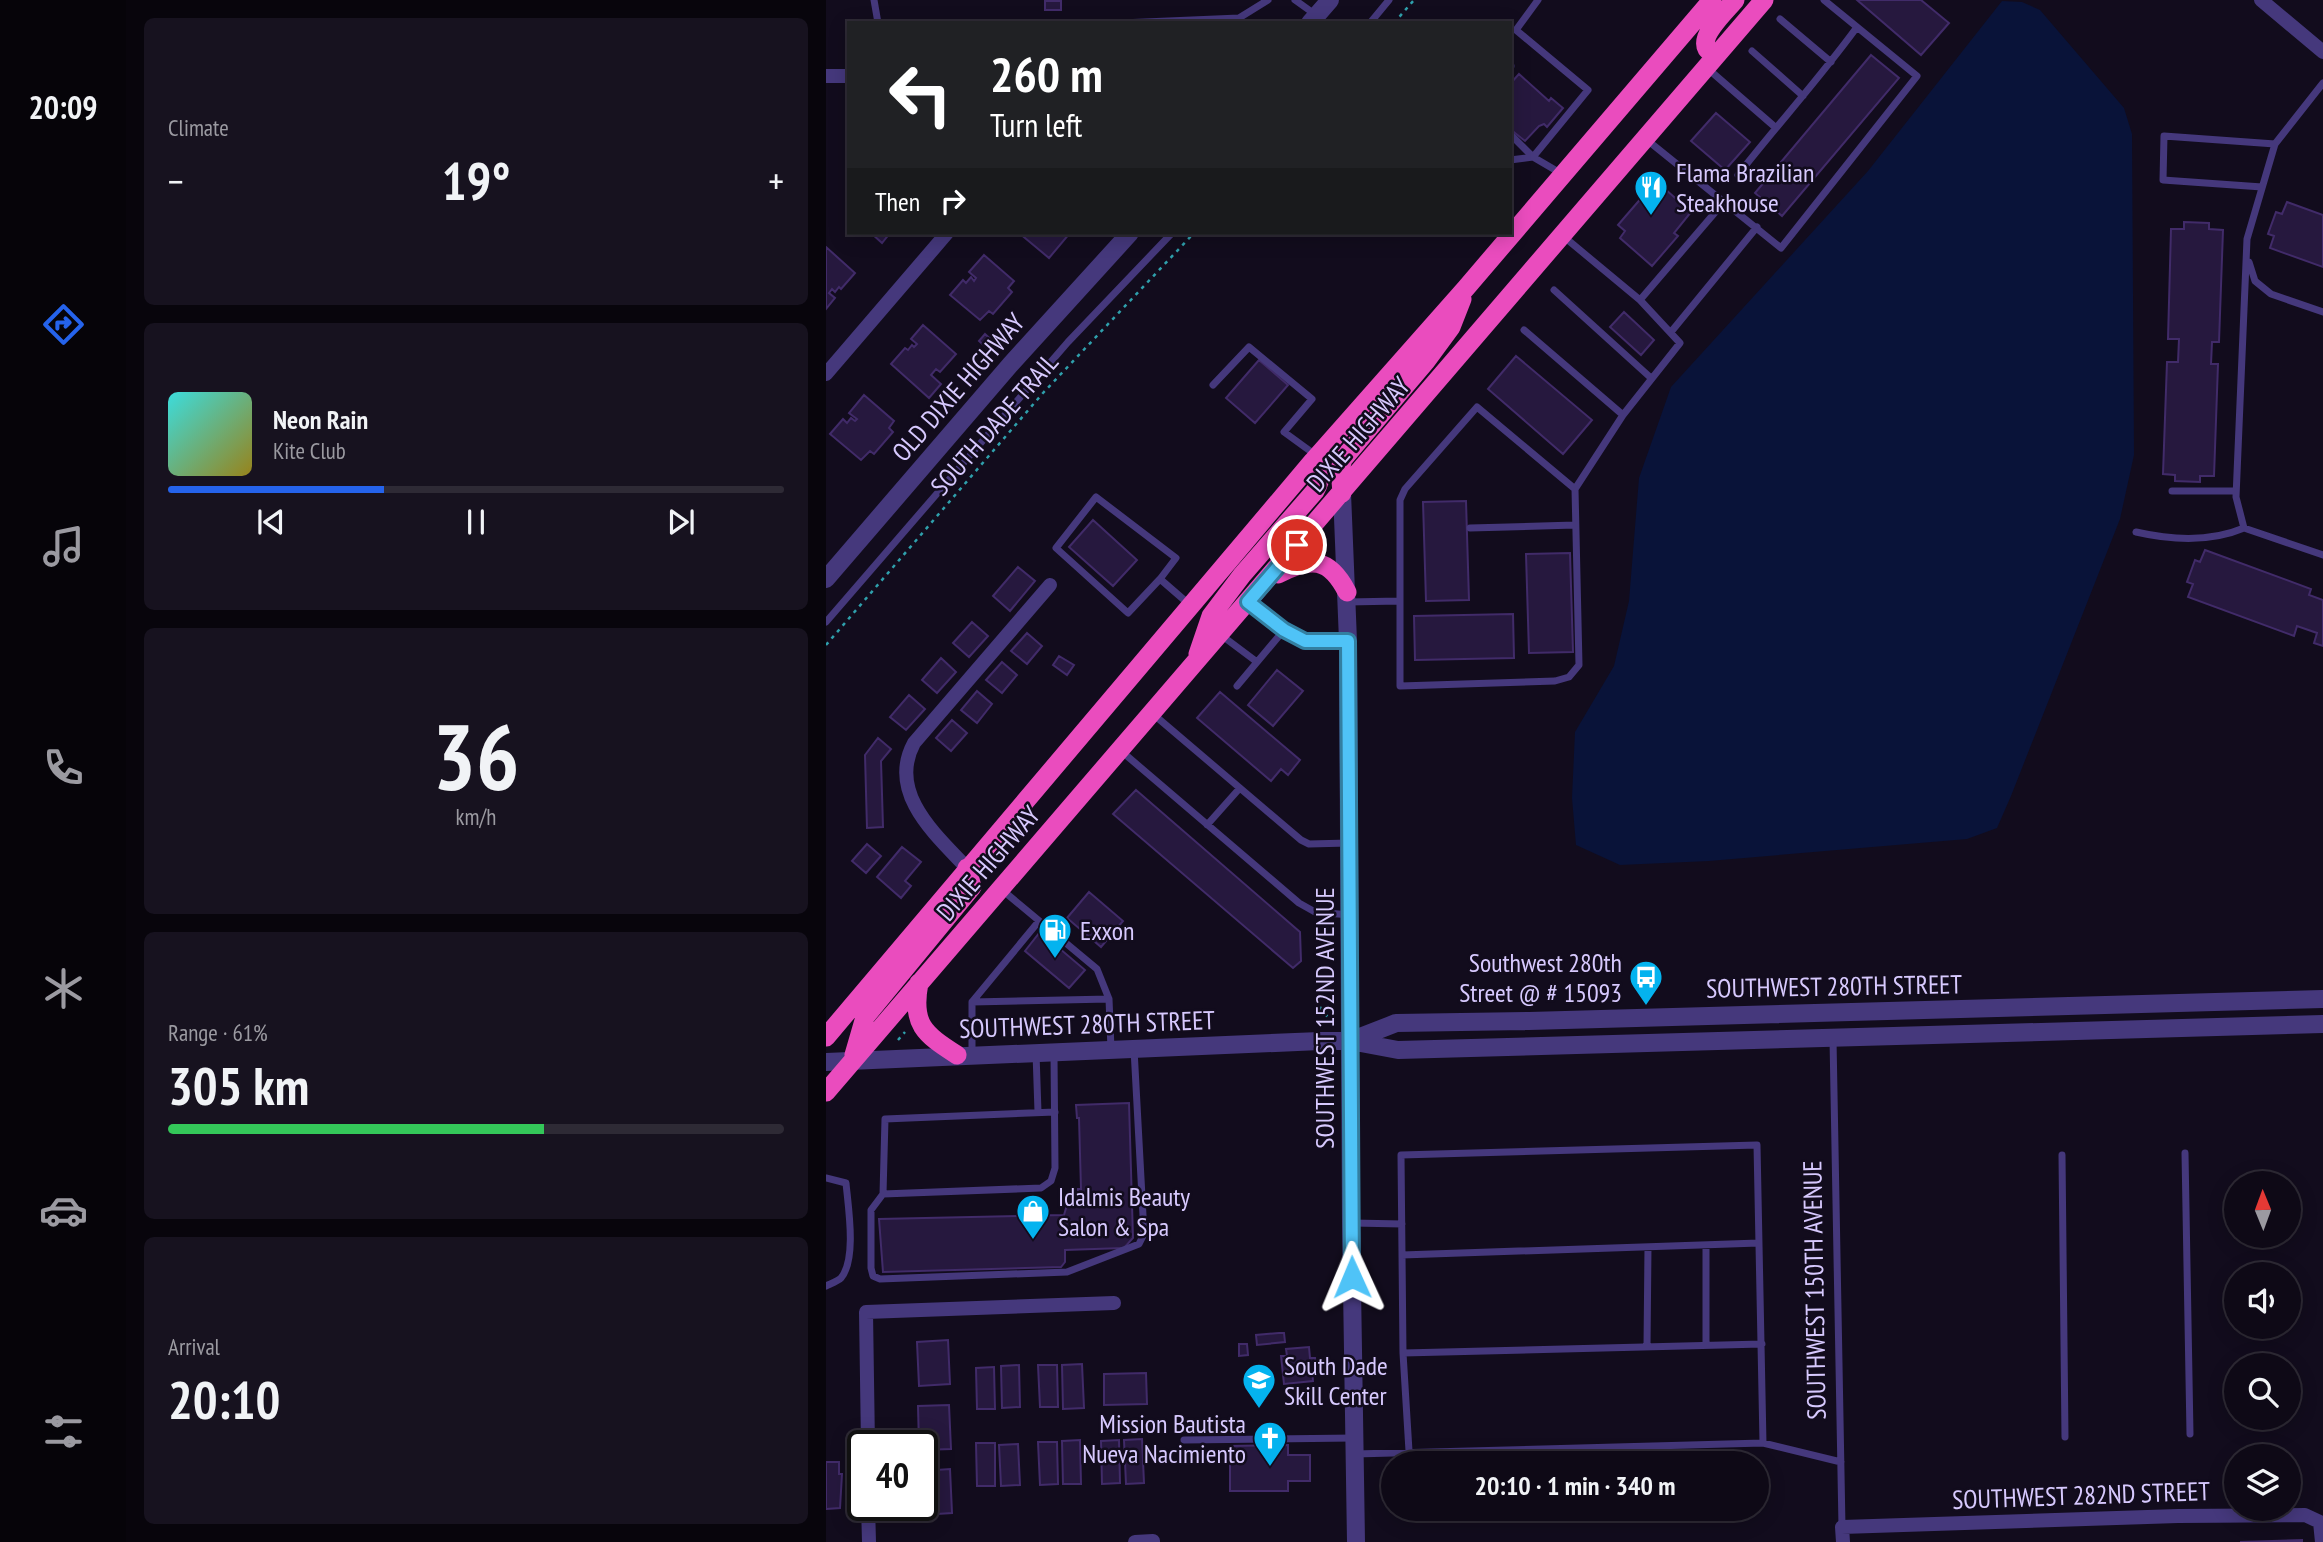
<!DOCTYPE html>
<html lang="en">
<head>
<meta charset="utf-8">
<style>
  :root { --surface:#0e0916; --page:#17121f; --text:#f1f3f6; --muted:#9b9aa1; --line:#2e2a35; --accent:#2563eb }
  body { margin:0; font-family:"PT Sans Narrow",sans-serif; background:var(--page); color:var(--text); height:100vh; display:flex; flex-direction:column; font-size:26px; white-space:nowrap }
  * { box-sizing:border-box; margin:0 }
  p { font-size:23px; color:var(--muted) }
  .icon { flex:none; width:38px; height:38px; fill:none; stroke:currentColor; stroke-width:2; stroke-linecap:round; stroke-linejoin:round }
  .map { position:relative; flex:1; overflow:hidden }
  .details { display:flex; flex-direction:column; gap:18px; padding:18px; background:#08050c; width:700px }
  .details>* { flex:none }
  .top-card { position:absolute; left:21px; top:21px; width:665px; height:214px; border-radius:0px; box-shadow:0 4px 18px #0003,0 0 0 2px var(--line); background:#202124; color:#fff; overflow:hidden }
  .needle { width:46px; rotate:359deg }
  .fabs { position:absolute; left:1398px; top:1171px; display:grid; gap:14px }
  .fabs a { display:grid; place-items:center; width:77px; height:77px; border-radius:50%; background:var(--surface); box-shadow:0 4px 18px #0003,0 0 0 2px var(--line); font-size:35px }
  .speed { position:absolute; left:21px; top:1430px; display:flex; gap:14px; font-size:35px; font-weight:700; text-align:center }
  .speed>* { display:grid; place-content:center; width:91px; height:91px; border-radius:50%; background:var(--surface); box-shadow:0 4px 18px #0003,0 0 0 2px var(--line); line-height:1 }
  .speed .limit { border:4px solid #111; border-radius:10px; background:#fff; color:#111 }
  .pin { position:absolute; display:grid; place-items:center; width:60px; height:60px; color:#fff; margin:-30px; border:4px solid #fff; border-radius:50%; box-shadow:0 2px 7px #0007 }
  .me { position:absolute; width:77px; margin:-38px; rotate:359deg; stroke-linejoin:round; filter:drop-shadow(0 0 5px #0008) }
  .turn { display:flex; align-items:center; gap:24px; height:147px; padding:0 28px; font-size:32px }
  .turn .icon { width:91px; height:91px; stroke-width:2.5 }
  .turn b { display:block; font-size:49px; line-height:60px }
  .then { display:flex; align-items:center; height:66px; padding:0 28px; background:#0003; gap:14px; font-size:26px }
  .big { font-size:52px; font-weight:700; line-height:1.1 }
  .details .tile { flex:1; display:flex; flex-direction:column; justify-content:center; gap:10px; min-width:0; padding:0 24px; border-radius:10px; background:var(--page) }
  .details .dial { align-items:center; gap:0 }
  .dial b { font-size:91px; line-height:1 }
  .song { display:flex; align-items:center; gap:21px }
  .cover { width:84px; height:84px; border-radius:10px; background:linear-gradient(135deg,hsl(180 70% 55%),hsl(50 70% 35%)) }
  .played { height:7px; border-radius:4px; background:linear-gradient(90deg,var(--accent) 35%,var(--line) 35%) }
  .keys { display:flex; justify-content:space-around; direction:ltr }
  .heat { display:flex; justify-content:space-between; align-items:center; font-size:38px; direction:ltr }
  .charge { height:10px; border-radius:5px; background:linear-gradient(90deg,#34c759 61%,var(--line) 0) }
  .trip { position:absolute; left:555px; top:1451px; width:388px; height:70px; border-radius:35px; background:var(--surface); box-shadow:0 4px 18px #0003,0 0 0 2px var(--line); font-weight:700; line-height:70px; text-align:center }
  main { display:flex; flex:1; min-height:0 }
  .menu { display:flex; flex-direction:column; width:126px; justify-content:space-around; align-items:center; background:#060409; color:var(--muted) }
  .menu .icon { width:49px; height:49px }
  .menu .selected { color:var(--accent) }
  .menu b { font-size:32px; color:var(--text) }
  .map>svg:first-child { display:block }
  .water { fill:#091339 }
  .building { fill:#26183e; stroke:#412b69; stroke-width:2 }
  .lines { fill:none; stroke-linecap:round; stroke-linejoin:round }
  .path { stroke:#2fa0ac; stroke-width:2.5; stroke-dasharray:3.5 5; stroke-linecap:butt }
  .service { stroke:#45387c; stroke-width:7 }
  .minor { stroke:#45387c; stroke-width:14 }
  .tertiary { stroke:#45387c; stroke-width:18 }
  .trunk { stroke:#ea4cbe; stroke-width:19 }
  .route-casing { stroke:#337fa1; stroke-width:18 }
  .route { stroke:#4fc3f7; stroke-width:12 }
  .labels { text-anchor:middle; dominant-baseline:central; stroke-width:5; stroke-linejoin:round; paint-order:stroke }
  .poi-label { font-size:26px; fill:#d7c9fe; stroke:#120c1d; text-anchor:start }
  .street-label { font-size:26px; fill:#d7c9fe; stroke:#120c1d }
</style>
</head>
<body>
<main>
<nav class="menu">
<b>20:09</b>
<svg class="icon selected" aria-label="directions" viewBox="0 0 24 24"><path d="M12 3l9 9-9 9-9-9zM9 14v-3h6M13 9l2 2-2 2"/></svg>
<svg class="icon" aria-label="music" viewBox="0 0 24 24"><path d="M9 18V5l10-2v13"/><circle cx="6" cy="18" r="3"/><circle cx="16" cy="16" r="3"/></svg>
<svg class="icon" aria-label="phone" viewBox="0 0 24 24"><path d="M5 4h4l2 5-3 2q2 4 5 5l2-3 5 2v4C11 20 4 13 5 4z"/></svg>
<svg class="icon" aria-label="climate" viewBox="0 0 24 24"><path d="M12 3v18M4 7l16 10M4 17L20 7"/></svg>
<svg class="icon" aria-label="car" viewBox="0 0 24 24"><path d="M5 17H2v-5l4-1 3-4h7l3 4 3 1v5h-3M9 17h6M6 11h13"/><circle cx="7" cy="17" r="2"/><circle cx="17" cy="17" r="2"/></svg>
<svg class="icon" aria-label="filters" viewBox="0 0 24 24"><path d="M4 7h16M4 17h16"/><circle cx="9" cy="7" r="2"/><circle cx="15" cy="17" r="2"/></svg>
</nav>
<section class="details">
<div class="tile"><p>Climate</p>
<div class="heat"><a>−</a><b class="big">19°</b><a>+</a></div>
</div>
<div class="tile">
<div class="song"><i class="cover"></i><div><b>Neon Rain</b><p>Kite Club</p></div></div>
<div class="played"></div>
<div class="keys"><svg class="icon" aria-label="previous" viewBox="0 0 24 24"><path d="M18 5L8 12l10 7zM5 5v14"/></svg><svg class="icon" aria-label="pause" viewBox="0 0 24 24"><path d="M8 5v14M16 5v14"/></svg><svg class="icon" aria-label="next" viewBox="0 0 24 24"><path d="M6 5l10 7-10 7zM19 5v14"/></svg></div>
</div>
<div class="tile dial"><b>36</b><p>km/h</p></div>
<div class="tile"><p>Range · 61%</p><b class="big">305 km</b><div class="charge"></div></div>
<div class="tile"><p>Arrival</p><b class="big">20:10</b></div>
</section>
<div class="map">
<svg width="1497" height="1542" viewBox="0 0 1497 1542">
  <rect width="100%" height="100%" fill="#120c1d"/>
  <path class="water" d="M 1176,1 L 1196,2 L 1214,10 L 1298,108 L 1306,134 L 1308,455 L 1294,519 L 1185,796 L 1171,828 L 1141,839 L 883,861 L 794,865 L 750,845 L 746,798 L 749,732 L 788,666 L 803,601 L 813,478 L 845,387 L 1042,171 Z"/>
  <path class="building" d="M 1031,0 L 1095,0 L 1123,23 L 1095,55 Z
    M 219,1 L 235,1 L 235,10 L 219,10 Z
    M 1045,55 L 1073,78 L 956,216 L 929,193 Z
    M 693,74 L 723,101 L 725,98 L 737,108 L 721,127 L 718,124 L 713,126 L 699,141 L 684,129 L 684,84 Z
    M 890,113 L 924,142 L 899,170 L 865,141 Z
    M 830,181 L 865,212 L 848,233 L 852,236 L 826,266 L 794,238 L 799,231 L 792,225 Z
    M 1461,202 L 1497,215 L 1497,267 L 1444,248 L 1448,236 L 1442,234 L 1450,212 L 1456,214 Z
    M 1358,222 L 1383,223 L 1383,229 L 1397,230 L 1393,342 L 1386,342 L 1385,364 L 1392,364 L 1388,476 L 1374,476 L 1374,482 L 1349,481 L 1349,475 L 1337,474 L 1341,362 L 1352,362 L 1353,339 L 1342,339 L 1345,229 L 1358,229 Z
    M 45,233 L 64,233 L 56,243 Z
    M 193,233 L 244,233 L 223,258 Z
    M 0,247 L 29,273 L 15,289 L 13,287 L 9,292 L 6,289 L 3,293 L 9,298 L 0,309 Z
    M 158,255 L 188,281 L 182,288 L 186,292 L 167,314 L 163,311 L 154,320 L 124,295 L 137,280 L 140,283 L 145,277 L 148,281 L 150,278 L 143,272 Z
    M 798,312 L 828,340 L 815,355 L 784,327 Z
    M 97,325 L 130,354 L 114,372 L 110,369 L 105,375 L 115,384 L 103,398 L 65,364 L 79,348 L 82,350 L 86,345 L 88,347 L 91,344 L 85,339 Z
    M 159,334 L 170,344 L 164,351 L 153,341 Z
    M 690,356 L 766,420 L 737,454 L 662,389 Z
    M 433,360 L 462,385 L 429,423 L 400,398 Z
    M 38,395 L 68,421 L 63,428 L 67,432 L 48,454 L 44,451 L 35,460 L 4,434 L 17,419 L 21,423 L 25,418 L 29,421 L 31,419 L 23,413 Z
    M 640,501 L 643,600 L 600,601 L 597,502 Z
    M 267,520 L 311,560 L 287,586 L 243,547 Z
    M 1379,550 L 1485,589 L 1483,595 L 1497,600 L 1497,646 L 1488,643 L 1491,633 L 1471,626 L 1468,636 L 1362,597 L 1367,584 L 1361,582 L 1369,560 L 1374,562 Z
    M 744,553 L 747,652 L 703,653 L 700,554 Z
    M 192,567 L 209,581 L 184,611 L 167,596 Z
    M 687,614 L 688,658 L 589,660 L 588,616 Z
    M 146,622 L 162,636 L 143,657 L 127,643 Z
    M 201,633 L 216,646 L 201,664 L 185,651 Z
    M 233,656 L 248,665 L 241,675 L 227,665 Z
    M 115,658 L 130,672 L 111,693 L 96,680 Z
    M 176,662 L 191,675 L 176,693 L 160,680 Z
    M 451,670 L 477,691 L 447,726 L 422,705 Z
    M 151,691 L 166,704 L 151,723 L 135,710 Z
    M 394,692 L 474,760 L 462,775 L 455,769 L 445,781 L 371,718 Z
    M 83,695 L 99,709 L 80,730 L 64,717 Z
    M 126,720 L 141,733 L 125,751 L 110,738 Z
    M 52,738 L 65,749 L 55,761 L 57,827 L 41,828 L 39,755 Z
    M 310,790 L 474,932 L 475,961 L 467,968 L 287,814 Z
    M 41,844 L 55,856 L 40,873 L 26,861 Z
    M 76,847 L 95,862 L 79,881 L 85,886 L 75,898 L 51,877 Z
    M 263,892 L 297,921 L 275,947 L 241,918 Z
    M 214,932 L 259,970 L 243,988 L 199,951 Z
    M 303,1103 L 307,1238 L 298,1248 L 239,1250 L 239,1262 L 235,1267 L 57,1272 L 53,1219 L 238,1215 L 241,1205 L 252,1199 L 252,1189 L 255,1189 L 253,1118 L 251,1118 L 250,1105 Z
    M 453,1333 L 458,1333 L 459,1342 L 431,1345 L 430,1335 Z
    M 122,1340 L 124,1384 L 93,1386 L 91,1342 Z
    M 413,1344 L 421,1344 L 422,1355 L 413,1356 Z
    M 483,1347 L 484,1358 L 489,1358 L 490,1369 L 486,1369 L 487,1381 L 458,1384 L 455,1356 L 461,1356 L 460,1349 Z
    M 256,1364 L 258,1408 L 237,1409 L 236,1365 Z
    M 193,1365 L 194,1407 L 176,1408 L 175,1366 Z
    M 212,1365 L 231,1365 L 232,1407 L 214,1407 Z
    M 168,1367 L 169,1409 L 151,1409 L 150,1368 Z
    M 320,1373 L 321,1404 L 278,1405 L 278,1374 Z
    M 123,1405 L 125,1449 L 96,1450 L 96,1446 L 93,1446 L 92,1406 Z
    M 316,1439 L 318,1483 L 300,1484 L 298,1440 Z
    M 254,1440 L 255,1484 L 237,1484 L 236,1441 Z
    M 293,1440 L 294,1483 L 276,1484 L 275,1441 Z
    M 212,1442 L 231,1442 L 232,1484 L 214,1485 Z
    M 150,1443 L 169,1443 L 169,1486 L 151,1486 Z
    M 192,1444 L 194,1485 L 175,1486 L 173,1445 Z
    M 462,1445 L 462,1455 L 484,1455 L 484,1481 L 462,1481 L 462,1491 L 404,1491 L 404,1446 Z
    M 0,1462 L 13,1462 L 13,1474 L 16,1474 L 14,1508 L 0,1509 Z
    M 124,1469 L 126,1513 L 95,1515 L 96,1471 Z
    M 1476,1540 L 1476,1542 L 1414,1542 Z"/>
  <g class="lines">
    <path class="path" d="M 568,23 L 588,0
      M 0,645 L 217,393 L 368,233
      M 494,1007 L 506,1023
      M 72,1040 L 79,1032"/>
    <path class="service" d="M 48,0 L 52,23
      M 469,0 L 490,15
      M 954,19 L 1005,62
      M 295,23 L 413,18 L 442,0
      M 544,23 L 563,0
      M 926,51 L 977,96
      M 684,66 L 685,66
      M 881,68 L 949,127
      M 684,134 L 707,157 L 762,90 L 690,30 L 712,0
      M 821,140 L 955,248 L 1091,76 L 998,0
      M 1449,144 L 1421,239 L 1410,497 L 1418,528 L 1497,555
      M 684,160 L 707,157 L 736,174
      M 912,175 C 951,125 994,78 1031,27
      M 1436,187 L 1337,180 L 1338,136 L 1449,144 L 1497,83
      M 737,236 L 814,300 L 854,343 L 797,415 L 749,489 L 753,665 L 743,677 L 729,681 L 574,686 L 574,500 L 579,489 L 651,407 L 749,489
      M 1423,262 L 1429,281 L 1445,294 L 1497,312
      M 728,290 L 825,378
      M 814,300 L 898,202
      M 698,330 L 797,415
      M 845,332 L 931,227
      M 387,385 L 423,347 L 486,399 L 458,432 L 491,456
      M 1346,491 L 1410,491
      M 644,528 L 749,525
      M 1310,532 C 1345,540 1385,542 1418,528
      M 334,579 L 302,613 L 230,548 L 270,497 L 350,558 L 334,579 L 364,605
      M 522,602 L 573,601
      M 423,603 L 458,630 L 479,641 L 522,641
      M 0,622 L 242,342 L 346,233
      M 395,635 L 431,662
      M 411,686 L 458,630
      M 327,714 L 475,840 L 483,844 L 523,843
      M 294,750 L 473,903 L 489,912 L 524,915
      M 381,825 L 413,789
      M 175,889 L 271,969 L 283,999 L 285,1049
      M 146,1002 L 283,999
      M 1007,1039 L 1016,1527
      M 210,1053 L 212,1112
      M 146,1054 L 146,1002 L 213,921
      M 229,1112 L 59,1119 L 57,1194 L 45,1210 L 45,1268 L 47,1276 L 54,1279 L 241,1272 L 313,1244 L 318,1234 L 308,1049
      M 1359,1153 L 1364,1434
      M 1236,1155 L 1239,1437
      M 0,1178 L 20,1183 C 22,1206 31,1259 15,1278 C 12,1281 4,1284 0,1286
      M 57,1194 L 215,1188 L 225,1181 L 229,1168 L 228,1055
      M 527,1223 L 576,1224
      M 880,1245 L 880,1345
      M 576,1255 L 933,1243
      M 821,1347 L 822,1247
      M 577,1353 L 936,1344
      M 358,1440 L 528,1438
      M 583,1451 L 577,1353 L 575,1155 L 931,1145 L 937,1443
      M 529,1454 L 937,1443 L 1015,1462"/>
    <path class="minor" d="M 1435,0 L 1497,52
      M 0,76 L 23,76
      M 0,374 L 121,233
      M 141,868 C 110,835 61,793 88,743 L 224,585
      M 42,1446 L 40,1312 L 288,1303
      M 42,1505 L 43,1542
      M 309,1542 L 327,1541
      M 1017,1542 L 1016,1527 L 1352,1516 L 1479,1515 L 1494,1522 L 1496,1542"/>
    <path class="tertiary" d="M 484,23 L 504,0
      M 516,493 L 522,641 L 525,1223 L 530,1542
      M 0,579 L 184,365 L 304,233
      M 524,1041 L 570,1023 L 703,1021 L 1497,999
      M 0,1062 L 494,1041 L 524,1041 L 572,1050 L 1497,1024"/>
    <path class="trunk" d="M 889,57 C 888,56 882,50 881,49 C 873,35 901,10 909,0
      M 516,493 L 514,469 L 517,459 L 600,361 L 625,327 L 636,299
      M 452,574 C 485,557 503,557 521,592
      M 372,654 L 385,616 L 416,575 L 489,491 C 496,478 497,472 487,461
      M 93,983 C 85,1024 98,1034 131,1055
      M 0,1037 L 487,461 L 640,288 L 886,0
      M 28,1055 L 39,1017 L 146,887 L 141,868
      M 0,1092 L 938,0"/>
  </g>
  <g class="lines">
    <defs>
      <path id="route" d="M 471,545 L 422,602 L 458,630 L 479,641 L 522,641 L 526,1277"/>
    </defs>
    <use href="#route" class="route-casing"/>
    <use href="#route" class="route"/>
  </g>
  <defs>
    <symbol id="restaurant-pin" viewBox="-11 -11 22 30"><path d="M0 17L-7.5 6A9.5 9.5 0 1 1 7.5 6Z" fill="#04b3ef" stroke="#120c1d"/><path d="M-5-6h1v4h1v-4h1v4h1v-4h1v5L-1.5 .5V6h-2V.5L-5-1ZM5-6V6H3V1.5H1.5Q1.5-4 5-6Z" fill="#fff"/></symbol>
    <symbol id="fuel-pin" viewBox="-11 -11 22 30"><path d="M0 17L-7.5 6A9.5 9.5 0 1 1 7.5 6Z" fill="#04b3ef" stroke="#120c1d"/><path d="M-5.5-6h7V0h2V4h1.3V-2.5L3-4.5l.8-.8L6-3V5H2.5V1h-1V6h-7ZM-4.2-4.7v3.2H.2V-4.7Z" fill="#fff"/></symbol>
    <symbol id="bus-pin" viewBox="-11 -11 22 30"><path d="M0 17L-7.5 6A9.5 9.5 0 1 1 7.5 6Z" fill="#04b3ef" stroke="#120c1d"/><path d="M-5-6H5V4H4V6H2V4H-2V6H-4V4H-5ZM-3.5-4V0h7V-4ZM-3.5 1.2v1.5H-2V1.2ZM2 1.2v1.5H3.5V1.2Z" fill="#fff"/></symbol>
    <symbol id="shop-pin" viewBox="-11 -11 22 30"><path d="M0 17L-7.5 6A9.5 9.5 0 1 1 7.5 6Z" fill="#04b3ef" stroke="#120c1d"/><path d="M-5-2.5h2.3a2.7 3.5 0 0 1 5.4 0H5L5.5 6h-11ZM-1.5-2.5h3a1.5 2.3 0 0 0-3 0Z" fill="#fff"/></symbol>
    <symbol id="school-pin" viewBox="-11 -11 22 30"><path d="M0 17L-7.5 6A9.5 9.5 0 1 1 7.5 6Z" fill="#04b3ef" stroke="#120c1d"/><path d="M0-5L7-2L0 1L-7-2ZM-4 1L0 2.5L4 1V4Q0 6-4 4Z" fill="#fff"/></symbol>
    <symbol id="church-pin" viewBox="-11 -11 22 30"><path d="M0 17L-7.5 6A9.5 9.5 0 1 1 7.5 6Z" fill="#04b3ef" stroke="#120c1d"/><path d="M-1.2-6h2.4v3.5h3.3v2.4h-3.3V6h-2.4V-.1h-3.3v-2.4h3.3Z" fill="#fff"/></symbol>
  </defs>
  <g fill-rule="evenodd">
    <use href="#restaurant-pin" x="806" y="168" width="38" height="52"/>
    <use href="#fuel-pin" x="210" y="911" width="38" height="52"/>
    <use href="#bus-pin" x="801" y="958" width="38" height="52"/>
    <use href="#shop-pin" x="188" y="1192" width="38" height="52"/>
    <use href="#school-pin" x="414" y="1361" width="38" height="52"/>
    <use href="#church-pin" x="425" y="1419" width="38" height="52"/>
  </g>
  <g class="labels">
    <g class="poi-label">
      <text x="850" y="172">Flama Brazilian<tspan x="850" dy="30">Steakhouse</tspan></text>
      <text x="254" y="930">Exxon</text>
      <text x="796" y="962" text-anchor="end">Southwest 280th<tspan x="796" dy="30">Street @ # 15093</tspan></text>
      <text x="232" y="1196">Idalmis Beauty<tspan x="232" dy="30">Salon &amp; Spa</tspan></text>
      <text x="458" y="1365">South Dade<tspan x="458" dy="30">Skill Center</tspan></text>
      <text x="420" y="1423" text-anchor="end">Mission Bautista<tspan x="420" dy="30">Nueva Nacimiento</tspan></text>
    </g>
    <g class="street-label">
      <text transform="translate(132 387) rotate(-49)">OLD DIXIE HIGHWAY</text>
      <text transform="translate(168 424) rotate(-49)">SOUTH DADE TRAIL</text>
      <text transform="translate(532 434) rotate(-49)">DIXIE HIGHWAY</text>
      <text transform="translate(162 863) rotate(-49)">DIXIE HIGHWAY</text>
      <text transform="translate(1008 986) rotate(-1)">SOUTHWEST 280TH STREET</text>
      <text transform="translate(498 1018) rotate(-90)">SOUTHWEST 152ND AVENUE</text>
      <text transform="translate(261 1024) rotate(-2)">SOUTHWEST 280TH STREET</text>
      <text transform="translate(988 1290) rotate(-91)">SOUTHWEST 150TH AVENUE</text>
      <text transform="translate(1255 1495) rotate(-2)">SOUTHWEST 282ND STREET</text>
    </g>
  </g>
</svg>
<div class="fabs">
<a><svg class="needle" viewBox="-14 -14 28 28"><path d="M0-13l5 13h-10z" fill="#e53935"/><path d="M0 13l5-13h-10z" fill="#9b9aa1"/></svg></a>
<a><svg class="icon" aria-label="sound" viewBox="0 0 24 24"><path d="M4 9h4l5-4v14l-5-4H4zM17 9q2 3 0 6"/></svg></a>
<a><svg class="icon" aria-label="search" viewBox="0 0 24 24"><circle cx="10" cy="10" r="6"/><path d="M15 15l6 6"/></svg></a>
<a><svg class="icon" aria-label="layers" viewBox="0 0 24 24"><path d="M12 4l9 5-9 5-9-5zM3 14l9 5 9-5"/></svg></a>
</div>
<div class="speed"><div class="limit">40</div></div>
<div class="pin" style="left:471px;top:545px;background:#d93025"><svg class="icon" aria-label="arrive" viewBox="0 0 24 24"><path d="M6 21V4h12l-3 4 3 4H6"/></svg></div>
<svg class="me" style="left:526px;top:1277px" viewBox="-20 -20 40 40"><path d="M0-17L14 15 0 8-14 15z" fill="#4fc3f7" stroke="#fff" stroke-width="4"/></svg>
<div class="trip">20:10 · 1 min · 340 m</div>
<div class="top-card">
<div class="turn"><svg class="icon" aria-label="left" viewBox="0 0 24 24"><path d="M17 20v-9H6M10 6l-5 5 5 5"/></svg><div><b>260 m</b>Turn left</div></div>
<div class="then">Then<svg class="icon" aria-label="right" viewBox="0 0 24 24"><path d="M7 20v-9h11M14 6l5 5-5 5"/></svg></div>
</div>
</div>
</main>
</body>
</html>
